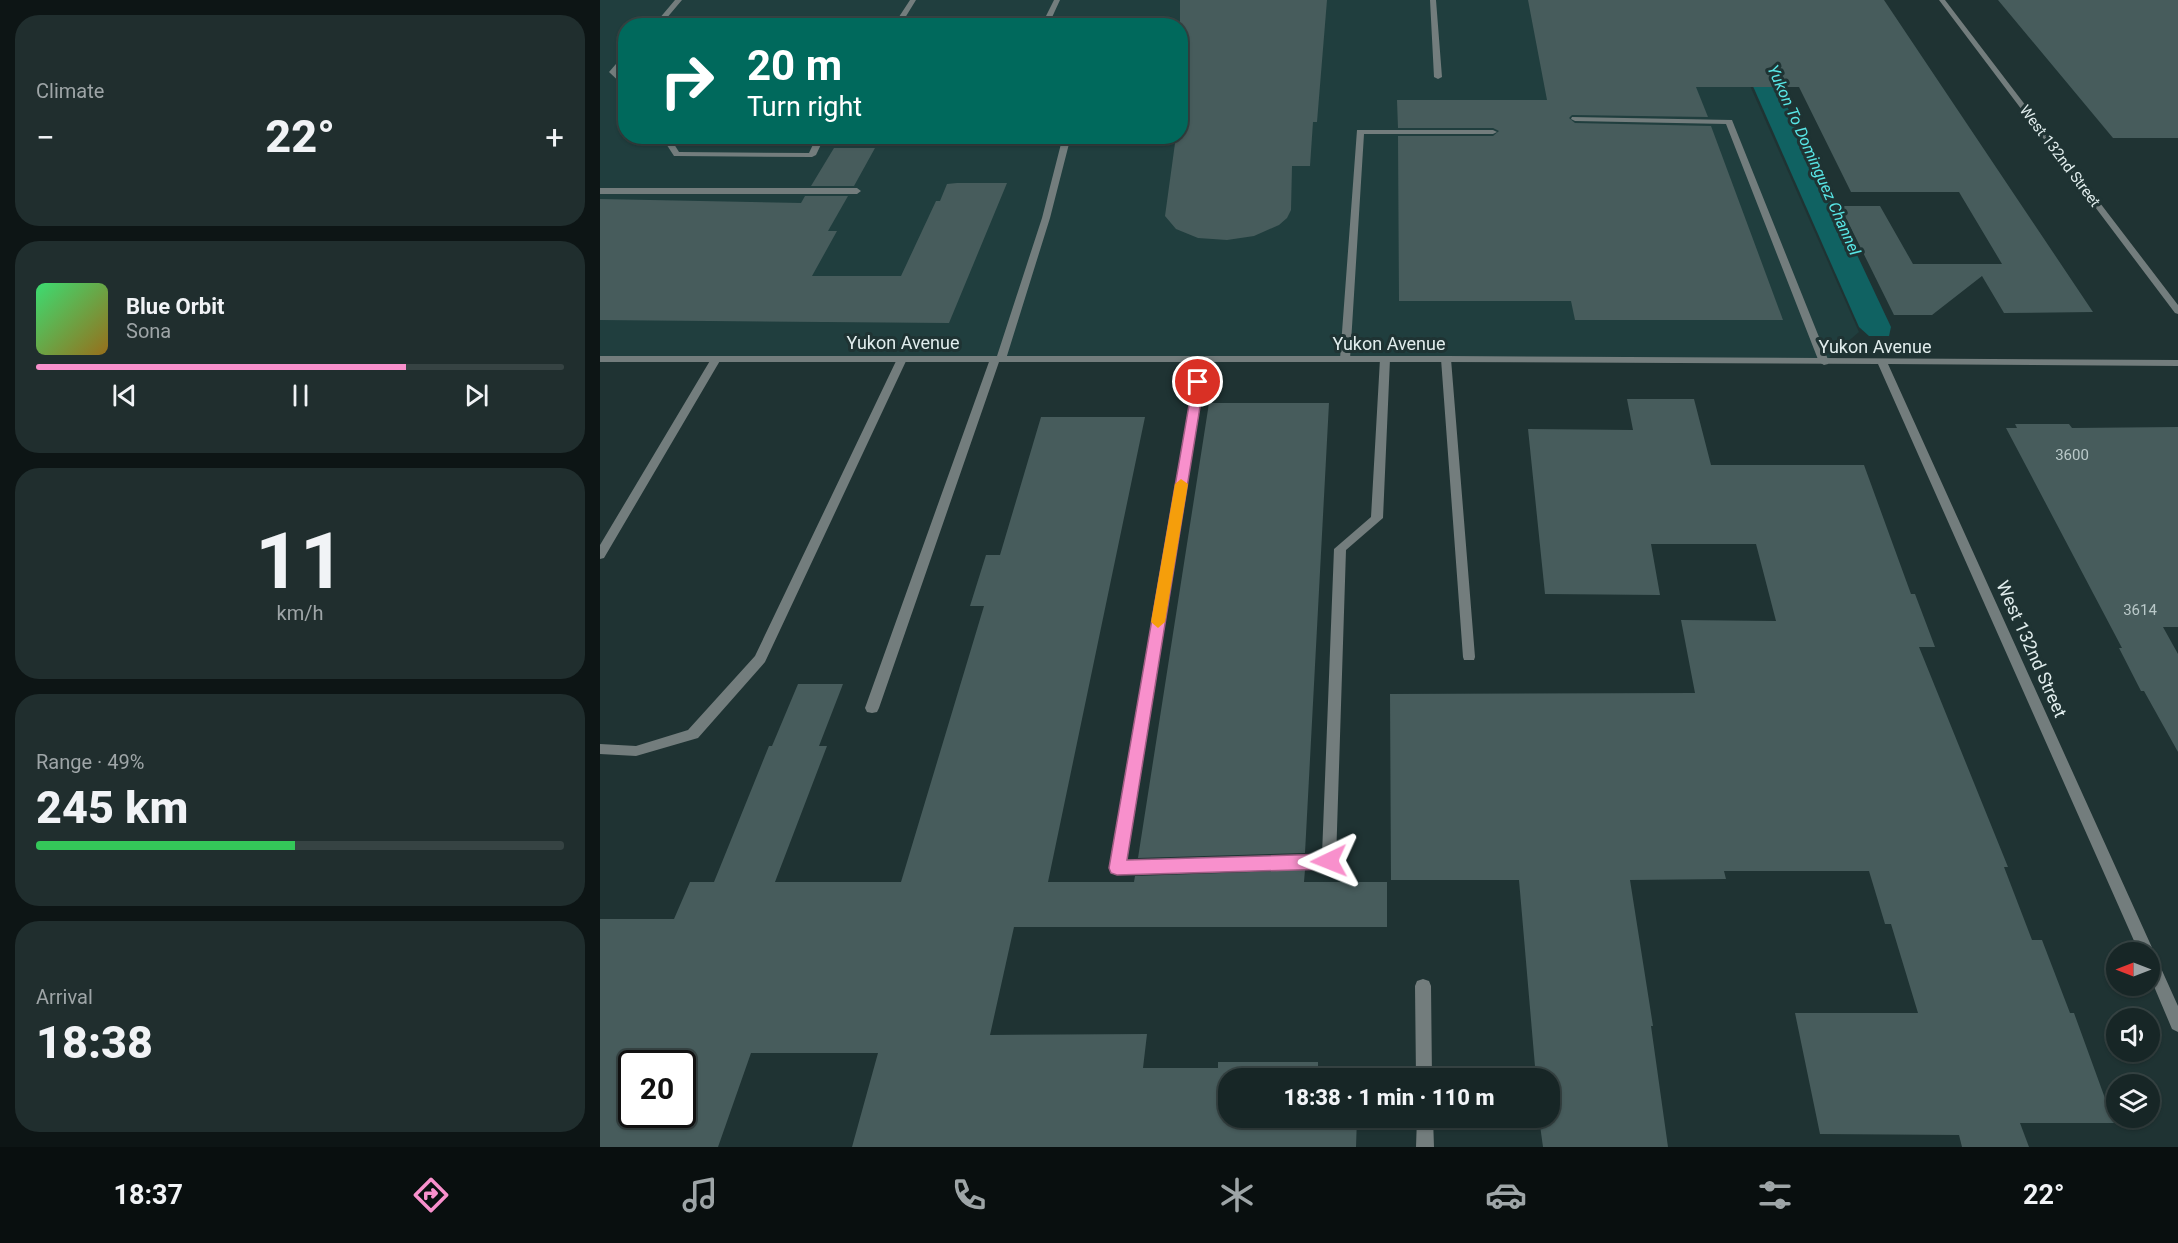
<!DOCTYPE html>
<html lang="en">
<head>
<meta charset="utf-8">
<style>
  :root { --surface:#172626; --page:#202e2e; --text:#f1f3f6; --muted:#9ea5a7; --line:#364343; --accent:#f890cc }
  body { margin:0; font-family:Roboto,sans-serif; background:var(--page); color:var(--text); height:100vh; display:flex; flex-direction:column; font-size:22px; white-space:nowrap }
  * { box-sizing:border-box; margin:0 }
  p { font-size:20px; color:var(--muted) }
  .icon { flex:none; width:33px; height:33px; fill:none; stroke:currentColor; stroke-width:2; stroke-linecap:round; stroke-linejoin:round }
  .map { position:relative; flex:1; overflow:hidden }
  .panel { display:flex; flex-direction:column; gap:15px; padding:15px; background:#0d1515; width:600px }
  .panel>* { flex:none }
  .banner { position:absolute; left:18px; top:18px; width:570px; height:126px; border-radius:24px; box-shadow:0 2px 4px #0004,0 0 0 2px var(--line); background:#00695c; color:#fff; overflow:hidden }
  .needle { width:39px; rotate:270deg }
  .fabs { position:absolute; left:1506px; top:942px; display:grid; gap:12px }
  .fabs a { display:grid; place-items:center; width:54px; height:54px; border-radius:50%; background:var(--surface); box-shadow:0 2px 4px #0004,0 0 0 2px var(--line); font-size:30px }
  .speed { position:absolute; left:18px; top:1050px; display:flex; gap:12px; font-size:30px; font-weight:700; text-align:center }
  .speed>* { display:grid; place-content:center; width:78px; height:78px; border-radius:50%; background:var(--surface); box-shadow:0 2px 4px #0004,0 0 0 2px var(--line); line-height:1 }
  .speed .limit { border:3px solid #111; border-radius:9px; background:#fff; color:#111 }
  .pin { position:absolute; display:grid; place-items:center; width:51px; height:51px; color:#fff; margin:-26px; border:3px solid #fff; border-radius:50%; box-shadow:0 2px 6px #0007 }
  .me { position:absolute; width:66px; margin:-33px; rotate:268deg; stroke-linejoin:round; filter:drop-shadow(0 0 4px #0008) }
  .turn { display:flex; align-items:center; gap:21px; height:126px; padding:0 30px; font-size:27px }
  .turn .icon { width:78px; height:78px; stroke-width:2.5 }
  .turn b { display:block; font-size:42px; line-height:51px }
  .big { font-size:45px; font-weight:800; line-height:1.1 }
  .panel .card { flex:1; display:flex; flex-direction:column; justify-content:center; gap:9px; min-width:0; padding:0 21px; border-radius:24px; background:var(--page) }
  .panel .dial { align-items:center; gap:0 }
  .dial b { font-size:78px; line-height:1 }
  .song { display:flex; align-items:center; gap:18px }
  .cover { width:72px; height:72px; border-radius:9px; background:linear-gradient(135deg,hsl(140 70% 55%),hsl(40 70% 35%)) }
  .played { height:6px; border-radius:3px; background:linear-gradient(90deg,var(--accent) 70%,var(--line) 70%) }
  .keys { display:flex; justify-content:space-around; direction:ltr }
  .heat { display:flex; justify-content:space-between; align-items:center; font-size:33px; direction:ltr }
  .charge { height:9px; border-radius:4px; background:linear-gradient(90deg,#34c759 49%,var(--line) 0) }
  .trip { position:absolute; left:618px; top:1068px; width:342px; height:60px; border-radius:24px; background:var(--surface); box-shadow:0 2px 4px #0004,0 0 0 2px var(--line); font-weight:800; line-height:60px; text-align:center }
  .menu { display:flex; height:96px; justify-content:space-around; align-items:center; background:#090f0f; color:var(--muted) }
  .menu .icon { width:42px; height:42px }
  .menu .selected { color:var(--accent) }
  .menu b { font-size:27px; color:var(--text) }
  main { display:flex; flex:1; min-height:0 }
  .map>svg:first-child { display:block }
  .built { fill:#203e3e; fill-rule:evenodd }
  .water { fill:#106262 }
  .building { fill:#475c5c; fill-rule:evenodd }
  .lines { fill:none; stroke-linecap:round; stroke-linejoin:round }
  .lane { fill:#737d7d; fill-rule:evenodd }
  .street { fill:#737d7d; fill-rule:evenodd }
  .route { fill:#f890cc; stroke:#a15e85; stroke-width:1.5 }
  .slow { fill:#f59e0b }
  .labels { text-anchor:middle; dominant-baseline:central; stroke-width:6; stroke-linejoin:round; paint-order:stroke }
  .far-street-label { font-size:15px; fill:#e1eded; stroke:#1f3333 }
  .number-label { font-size:15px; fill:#bac9c9 }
  .far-water-label { font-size:16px; font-style:italic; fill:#58e6e6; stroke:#1f3333 }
  .street-label { font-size:18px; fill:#e1eded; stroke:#1f3333 }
</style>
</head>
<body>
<main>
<section class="panel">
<div class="card"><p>Climate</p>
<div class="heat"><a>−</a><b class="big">22°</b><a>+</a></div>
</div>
<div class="card">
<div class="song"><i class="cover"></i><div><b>Blue Orbit</b><p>Sona</p></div></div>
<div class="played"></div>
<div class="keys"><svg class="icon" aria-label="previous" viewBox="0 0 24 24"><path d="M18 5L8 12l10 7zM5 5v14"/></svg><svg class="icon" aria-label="pause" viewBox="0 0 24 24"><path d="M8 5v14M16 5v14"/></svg><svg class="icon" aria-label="next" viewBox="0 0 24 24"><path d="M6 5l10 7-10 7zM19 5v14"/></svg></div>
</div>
<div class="card dial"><b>11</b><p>km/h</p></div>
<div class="card"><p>Range · 49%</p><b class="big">245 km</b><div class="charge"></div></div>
<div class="card"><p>Arrival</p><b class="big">18:38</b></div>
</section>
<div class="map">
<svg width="1578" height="1147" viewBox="0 0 1578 1147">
  <rect width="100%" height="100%" fill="#1f3333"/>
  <path class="built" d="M 0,0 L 1112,0 L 1259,332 L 1224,362 L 0,359 ZM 26,26 L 580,26 L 580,136 L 26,136 Z"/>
  <path class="water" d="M 1115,0 L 1137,0 L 1291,327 L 1289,336 L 1269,336 L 1259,327 Z"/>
  <path class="building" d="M 580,0 L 727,0 L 717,122 L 713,122 L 710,166 L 692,166 L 691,210 L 687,218 L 679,225 L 654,236 L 627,240 L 598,238 L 576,229 L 565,216 L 576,136 L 580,136 Z
    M 928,0 L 1284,0 L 1493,312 L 1404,313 L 1382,276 L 1332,315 L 1294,315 L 1240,206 L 1280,206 L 1313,264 L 1402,264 L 1359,192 L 1251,192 L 1199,87 L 1096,87 L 1108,117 L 972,115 L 969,118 L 975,123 L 1111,126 L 1183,320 L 975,320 L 971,301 L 799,301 L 798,136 L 893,136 L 899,131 L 893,128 L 798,128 L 797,100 L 947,100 Z
    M 1398,0 L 1578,0 L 1578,138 L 1513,138 Z
    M 234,148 L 275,148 L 254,186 L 211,186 Z
    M 357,183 L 407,183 L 349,323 L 0,320 L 0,199 L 201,203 L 205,196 L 248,196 L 228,231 L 237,231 L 212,276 L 301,276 L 336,201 L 340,201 L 347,184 Z
    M 1027,399 L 1094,399 L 1111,465 L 1264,465 L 1311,594 L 1315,594 L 1335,647 L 1319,647 L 1408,867 L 1404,867 L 1432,940 L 1442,940 L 1470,1013 L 1474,1013 L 1514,1123 L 1420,1123 L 1429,1147 L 1362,1147 L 1359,1135 L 1220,1134 L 1195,1013 L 1318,1013 L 1291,924 L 1285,924 L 1269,871 L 1124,871 L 1126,879 L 1030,880 L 1053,1026 L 1051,1026 L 1068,1147 L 943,1147 L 939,1118 L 950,1118 L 950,1078 L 936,1078 L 919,880 L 791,880 L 790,694 L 1095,693 L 1081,620 L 1176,621 L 1156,544 L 1051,544 L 1060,595 L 945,594 L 928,429 L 1033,430 Z
    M 609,403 L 729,403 L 705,853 L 538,858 Z
    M 441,417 L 545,417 L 448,882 L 534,882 L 535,876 L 705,870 L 704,882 L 787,882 L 787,927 L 414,927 L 390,1035 L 547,1034 L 543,1068 L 618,1068 L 618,1062 L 718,1062 L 718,1067 L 758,1067 L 758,1078 L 628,1078 L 628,1118 L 757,1118 L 756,1147 L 252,1147 L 278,1053 L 151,1053 L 118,1147 L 0,1147 L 0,919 L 74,919 L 90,882 L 114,882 L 169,746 L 172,746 L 198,684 L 243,684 L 219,746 L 227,746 L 175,882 L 301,882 L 384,606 L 370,606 L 386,555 L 400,555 ZM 32,1064 L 82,1064 L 82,1114 L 32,1114 Z
    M 1415,424 L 1469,424 L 1472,428 L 1578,427 L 1578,627 L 1563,627 L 1578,654 L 1578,752 L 1544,691 L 1541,691 L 1519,648 L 1522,648 L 1406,428 L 1417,428 Z"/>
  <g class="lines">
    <path class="lane" d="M 75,0 L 82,0 L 60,26 L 53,26 Z
      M 310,0 L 316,0 L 300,26 L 293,26 Z
      M 454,0 L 460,0 L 448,26 L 441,26 Z
      M 830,0 L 836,0 L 842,77 L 838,79 L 834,77 Z
      M 23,56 L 26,56 L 26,63 L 17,72 L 26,81 L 26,88 L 9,72 Z
      M 972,117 L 1132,120 L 1229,362 L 1228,364 L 1224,365 L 1219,362 L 1126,124 L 975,121 L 971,119 Z
      M 757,130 L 893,130 L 897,132 L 893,134 L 764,134 L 750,359 L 745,362 L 740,359 Z
      M 61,136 L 69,136 L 79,152 L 209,153 L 217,136 L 225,136 L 216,155 L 212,157 L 77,156 L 74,156 Z
      M 463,136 L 471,136 L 450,218 L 406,359 L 399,362 L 279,708 L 277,712 L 272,713 L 267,712 L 265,708 L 390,359 L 397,356 L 442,218 Z
      M 0,188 L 257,188 L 261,191 L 257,194 L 0,194 Z
      M 116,356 L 121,359 L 4,558 L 0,559 L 0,545 L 111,359 Z
      M 302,356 L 307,359 L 165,662 L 98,738 L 36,756 L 0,754 L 0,744 L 36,746 L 88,730 L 155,656 L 297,359 Z
      M 602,356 L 607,359 L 525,861 L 722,855 L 734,549 L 771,517 L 780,359 L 785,356 L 790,359 L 783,518 L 746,550 L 736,861 L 734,865 L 729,867 L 517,874 L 512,872 L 510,868 L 597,359 Z
      M 846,356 L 851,359 L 875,657 L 874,660 L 864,660 L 863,657 L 841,359 Z
      M 823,979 L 829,981 L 831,986 L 832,1078 L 816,1078 L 815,986 L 817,981 Z
      M 817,1118 L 833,1118 L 834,1147 L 816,1147 Z"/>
    <path class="street" d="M 1339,0 L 1345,0 L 1578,305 L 1578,314 L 1575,313 Z
      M 0,356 L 846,356 L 1578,360 L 1578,366 L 1288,364 L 1554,952 L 1553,954 L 1555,955 L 1578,1006 L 1578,1032 L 1572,1029 L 1550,977 L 1550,952 L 1539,952 L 1278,364 L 846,362 L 0,362 Z"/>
  </g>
  <path class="route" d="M 598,378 L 604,382 L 527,860 L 729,854 L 735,856 L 737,861 L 735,867 L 729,869 L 517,875 L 511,873 L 509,868 L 593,382 Z"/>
  <path class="slow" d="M 581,479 L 588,484 L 565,622 L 558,628 L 551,622 L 575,484 Z"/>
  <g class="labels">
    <g class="far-street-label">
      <text transform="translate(1460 156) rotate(53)">West 132nd Street</text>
    </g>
    <g class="number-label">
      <text x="1472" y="455">3600</text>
      <text x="1540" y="610">3614</text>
    </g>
    <g class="far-water-label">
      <text transform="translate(1214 160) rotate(66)">Yukon To Dominguez Channel</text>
    </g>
    <g class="street-label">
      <text x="303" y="342">Yukon Avenue</text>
      <text x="789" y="343">Yukon Avenue</text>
      <text x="1275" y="346">Yukon Avenue</text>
      <text transform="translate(1432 649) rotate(66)">West 132nd Street</text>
    </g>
  </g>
</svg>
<div class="fabs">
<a><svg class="needle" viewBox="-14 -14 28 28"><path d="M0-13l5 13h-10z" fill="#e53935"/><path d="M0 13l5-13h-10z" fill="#9ea5a7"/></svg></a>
<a><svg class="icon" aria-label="sound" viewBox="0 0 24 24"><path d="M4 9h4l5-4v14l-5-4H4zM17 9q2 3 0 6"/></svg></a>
<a><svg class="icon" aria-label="layers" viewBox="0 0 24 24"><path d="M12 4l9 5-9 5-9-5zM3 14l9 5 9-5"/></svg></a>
</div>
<div class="speed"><div class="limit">20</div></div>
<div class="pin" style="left:598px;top:382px;background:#d93025"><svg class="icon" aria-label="arrive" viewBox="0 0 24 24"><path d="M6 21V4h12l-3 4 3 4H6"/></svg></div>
<svg class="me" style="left:729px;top:861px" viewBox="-20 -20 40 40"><path d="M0-17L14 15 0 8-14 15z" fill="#f890cc" stroke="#fff" stroke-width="4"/></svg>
<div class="trip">18:38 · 1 min · 110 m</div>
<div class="banner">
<div class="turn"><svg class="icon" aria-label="right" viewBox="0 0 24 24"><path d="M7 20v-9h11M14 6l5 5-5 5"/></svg><div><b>20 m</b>Turn right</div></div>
</div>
</div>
</main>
<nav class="menu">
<b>18:37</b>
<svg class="icon selected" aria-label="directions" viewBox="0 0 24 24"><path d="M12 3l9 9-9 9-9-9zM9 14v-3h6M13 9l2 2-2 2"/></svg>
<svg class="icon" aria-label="music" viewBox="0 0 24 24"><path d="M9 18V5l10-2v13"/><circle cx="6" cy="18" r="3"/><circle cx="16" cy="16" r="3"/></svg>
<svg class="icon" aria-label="phone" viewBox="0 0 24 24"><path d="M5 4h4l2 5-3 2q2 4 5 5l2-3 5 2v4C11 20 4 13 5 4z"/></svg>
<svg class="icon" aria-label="climate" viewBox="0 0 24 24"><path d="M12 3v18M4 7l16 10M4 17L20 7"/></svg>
<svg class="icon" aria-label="car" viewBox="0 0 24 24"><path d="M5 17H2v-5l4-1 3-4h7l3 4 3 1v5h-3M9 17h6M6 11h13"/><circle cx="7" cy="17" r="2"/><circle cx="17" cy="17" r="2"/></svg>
<svg class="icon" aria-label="filters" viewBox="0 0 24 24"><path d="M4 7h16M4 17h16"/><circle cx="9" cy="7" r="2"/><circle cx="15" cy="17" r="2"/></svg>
<b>22°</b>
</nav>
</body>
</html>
